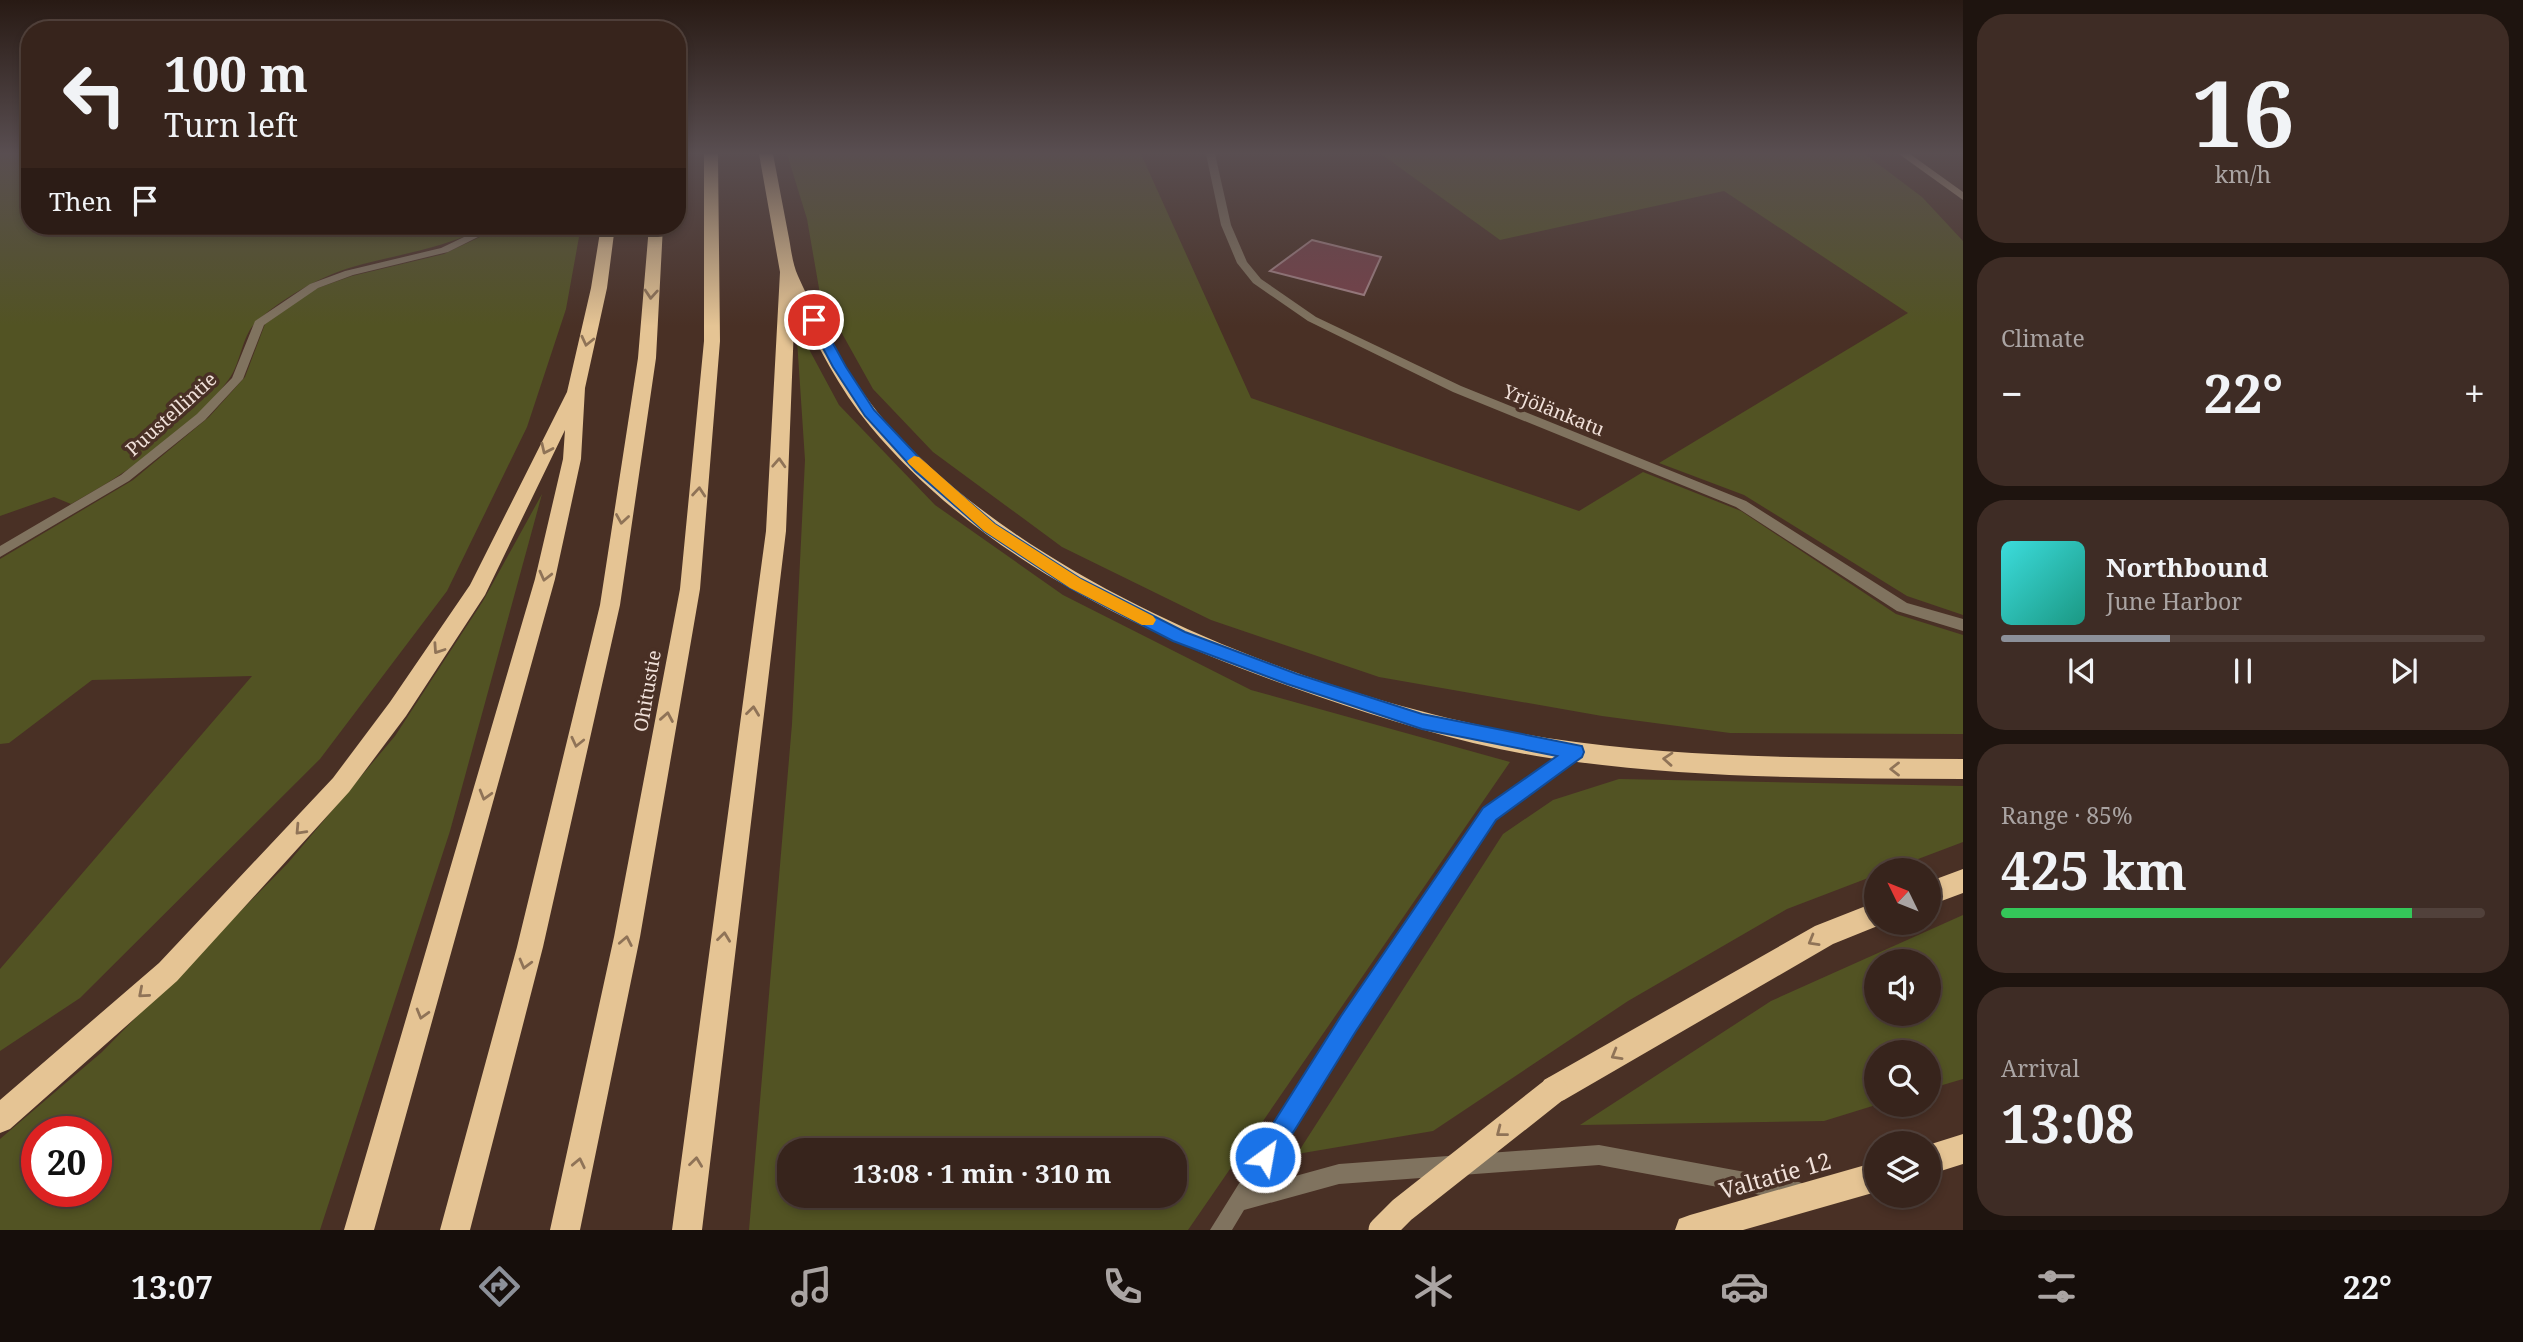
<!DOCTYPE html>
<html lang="en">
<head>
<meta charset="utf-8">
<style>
  :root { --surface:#37241c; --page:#3e2c25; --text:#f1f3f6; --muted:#aaa4a3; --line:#51413b; --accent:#8c9099 }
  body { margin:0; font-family:"Noto Serif",serif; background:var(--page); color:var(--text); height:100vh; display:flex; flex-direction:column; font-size:26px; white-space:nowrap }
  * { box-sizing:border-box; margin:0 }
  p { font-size:23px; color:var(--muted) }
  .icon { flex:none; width:38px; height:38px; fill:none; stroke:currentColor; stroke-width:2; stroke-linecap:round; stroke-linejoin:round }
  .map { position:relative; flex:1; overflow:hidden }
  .sheet { display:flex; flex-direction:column; gap:14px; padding:14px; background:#1e140f; width:560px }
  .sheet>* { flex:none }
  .hud { position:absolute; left:21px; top:21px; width:665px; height:214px; border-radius:28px; box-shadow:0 4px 10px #0003,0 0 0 2px var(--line); background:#37241c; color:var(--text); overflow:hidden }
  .needle { width:46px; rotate:313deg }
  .controls { position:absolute; left:1864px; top:858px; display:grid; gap:14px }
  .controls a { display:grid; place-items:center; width:77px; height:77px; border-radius:50%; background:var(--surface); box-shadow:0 4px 10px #0003,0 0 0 2px var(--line); font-size:35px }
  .speed { position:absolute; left:21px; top:1116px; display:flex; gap:14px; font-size:35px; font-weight:700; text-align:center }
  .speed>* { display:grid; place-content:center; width:91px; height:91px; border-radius:50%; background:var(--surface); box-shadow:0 4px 10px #0003,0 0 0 2px var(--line); line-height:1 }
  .speed .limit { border:10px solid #d22; background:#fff; color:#111 }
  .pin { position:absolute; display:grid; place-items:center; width:60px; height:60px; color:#fff; margin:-30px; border:4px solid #fff; border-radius:50%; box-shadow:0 2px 7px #0007 }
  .me { position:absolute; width:77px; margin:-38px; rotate:32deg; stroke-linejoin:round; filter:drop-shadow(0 0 5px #0008) }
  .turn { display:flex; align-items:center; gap:24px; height:147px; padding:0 28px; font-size:32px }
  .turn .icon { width:91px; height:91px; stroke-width:2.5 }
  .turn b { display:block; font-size:49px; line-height:60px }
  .then { display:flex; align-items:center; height:66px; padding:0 28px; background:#0003; gap:14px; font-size:26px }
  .big { font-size:52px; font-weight:700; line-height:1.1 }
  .sheet .widget { flex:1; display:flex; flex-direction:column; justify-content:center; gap:10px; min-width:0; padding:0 24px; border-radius:28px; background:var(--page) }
  .sheet .dial { align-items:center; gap:0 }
  .dial b { font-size:91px; line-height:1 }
  .song { display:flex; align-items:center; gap:21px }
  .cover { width:84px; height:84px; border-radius:10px; background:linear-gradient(135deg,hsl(180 70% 55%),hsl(170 70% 35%)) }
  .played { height:7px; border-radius:4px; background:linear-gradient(90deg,var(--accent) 35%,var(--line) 35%) }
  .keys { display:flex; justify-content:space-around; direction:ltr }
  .heat { display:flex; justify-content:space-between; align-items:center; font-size:38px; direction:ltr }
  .charge { height:10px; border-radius:5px; background:linear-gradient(90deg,#34c759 85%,var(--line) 0) }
  .trip { position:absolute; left:777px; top:1138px; width:410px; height:70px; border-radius:28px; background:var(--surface); box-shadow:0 4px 10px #0003,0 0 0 2px var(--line); font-weight:700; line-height:70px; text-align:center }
  .dock { display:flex; height:112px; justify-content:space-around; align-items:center; background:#160e0b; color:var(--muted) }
  .dock .icon { width:49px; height:49px }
  .dock .current { color:var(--accent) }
  .dock b { font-size:32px; color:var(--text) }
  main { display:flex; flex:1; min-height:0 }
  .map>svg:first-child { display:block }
  .green { fill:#525323; fill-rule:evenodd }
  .building { fill:#754048; stroke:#a18084; stroke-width:2 }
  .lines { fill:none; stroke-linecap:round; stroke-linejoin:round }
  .lane { fill:#80735f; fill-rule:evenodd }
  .street { fill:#80735f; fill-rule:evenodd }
  .secondary { fill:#a99475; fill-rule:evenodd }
  .highway { fill:#e5c494; fill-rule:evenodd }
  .highway-bridge { stroke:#e5c494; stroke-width:27 }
  .oneway { stroke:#8f7357 }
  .route { fill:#1a73e8; stroke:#114b97; stroke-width:2 }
  .slow { fill:#f59e0b }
  .labels { text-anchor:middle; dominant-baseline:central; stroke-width:7; stroke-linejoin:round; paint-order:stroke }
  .street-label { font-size:19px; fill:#f0e0d9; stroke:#493025 }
  .near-street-label { font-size:23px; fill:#f0e0d9; stroke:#493025 }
</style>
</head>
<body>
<main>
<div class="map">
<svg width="1963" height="1230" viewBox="0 0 1963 1230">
  <rect width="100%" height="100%" fill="#493025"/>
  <path class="green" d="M 0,154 L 30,154 L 30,226 L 486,226 C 443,250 396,254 349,268 C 317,278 282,299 257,321 C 242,334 241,363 229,379 C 194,428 124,475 71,504 L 54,497 L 0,516 Z
    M 787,154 L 1141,154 L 1251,398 L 1579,511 L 1643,472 L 1741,511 L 1896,614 L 1963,635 L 1963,734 L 1730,733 L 1602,716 L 1379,677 L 1211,620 L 1062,547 L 933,452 L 873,389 L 820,294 L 807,219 Z
    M 1381,154 L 1865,154 L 1922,197 L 1963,241 L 1963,615 L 1907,596 L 1744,495 L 1659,463 L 1908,313 L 1724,191 L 1500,240 Z
    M 503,226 L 581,226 L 566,309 L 527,427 L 447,591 L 320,759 L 80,998 L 0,1051 L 0,969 L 252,676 L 92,680 L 9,743 L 0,744 L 0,559 L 133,480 L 209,417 L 245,377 L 265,324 L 315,289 L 352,276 L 444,254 Z
    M 796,325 L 839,405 L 935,505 L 1063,595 L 1251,690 L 1510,762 L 1188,1230 L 749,1230 L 792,724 L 805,460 ZM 789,1150 L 1174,1150 L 1174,1195 L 789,1195 Z
    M 542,494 L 450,831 L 320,1230 L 0,1230 L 0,1139 L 102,1052 L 288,863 L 395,736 L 483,601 ZM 37,1132 L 96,1132 L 96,1192 L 37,1192 Z
    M 1619,779 L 1963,786 L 1963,842 L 1889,870 L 1876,870 L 1876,875 L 1787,909 L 1628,1001 L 1433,1131 L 1297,1154 L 1503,834 L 1553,800 Z
    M 1963,915 L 1963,1079 L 1929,1089 L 1928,1052 L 1876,1052 L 1876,1104 L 1879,1104 L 1824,1121 L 1580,1125 L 1771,1001 ZM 1876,961 L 1928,961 L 1928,1013 L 1876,1013 Z"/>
  <path class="building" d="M 1312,240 L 1381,257 L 1364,295 L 1270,271 Z"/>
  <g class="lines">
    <path class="lane" d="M 487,226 L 500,226 L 448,252 L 353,275 L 318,288 L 264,325 L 243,379 L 205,420 L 129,481 L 0,557 L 0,546 L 121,475 L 197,414 L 232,378 L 255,321 L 310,284 L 345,271 L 441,248 Z
      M 1576,745 L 1581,747 L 1584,752 L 1581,757 L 1495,819 L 1354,1030 L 1259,1186 L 1339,1164 L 1599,1145 L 1799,1182 L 1806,1185 L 1809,1192 L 1806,1199 L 1799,1202 L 1599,1165 L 1339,1184 L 1244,1210 L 1232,1230 L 1210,1230 L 1342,1018 L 1483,809 Z"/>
    <path class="street" d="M 1206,154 L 1215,154 L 1231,225 L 1247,262 L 1261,279 L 1316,317 L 1461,386 L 1746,501 L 1907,603 L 1963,619 L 1963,631 L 1897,611 L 1736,507 L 1453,392 L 1308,321 L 1253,283 L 1237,263 L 1221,225 Z"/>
    <path class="secondary" d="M 1899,154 L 1910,154 L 1963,192 L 1963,200 Z"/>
    <path class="highway" d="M 704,154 L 718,154 L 720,341 L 700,589 L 640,937 L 580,1230 L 550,1230 L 614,937 L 680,589 L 704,341 Z
      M 759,154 L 773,154 C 778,180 783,207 788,233 C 791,247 792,263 798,276 C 820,325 849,378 884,420 C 1032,590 1328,703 1547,738 C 1684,759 1824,758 1963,759 L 1963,779 C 1825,778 1686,779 1549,758 C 1470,746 1393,722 1317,696 C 1154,640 983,562 870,426 C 839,389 817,344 795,300 L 786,531 L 702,1230 L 672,1230 L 766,531 L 780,272 Z
      M 601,226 L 615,226 L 607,288 L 585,388 L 581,459 L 555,579 L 374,1230 L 344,1230 L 535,579 L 563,459 L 565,430 L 485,595 L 406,716 L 349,792 L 177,981 L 10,1129 L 0,1133 L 0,1100 L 159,963 L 333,778 L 390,702 L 470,585 L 567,392 L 591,288 Z
      M 649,226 L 663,226 L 656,358 L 620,605 L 543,947 L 470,1230 L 440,1230 L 517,947 L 600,605 L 638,358 Z
      M 1963,869 L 1963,893 L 1928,906 L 1928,882 Z
      M 1876,902 L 1876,922 L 1885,923 L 1833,944 L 1564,1100 L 1554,1104 L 1544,1100 L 1540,1090 L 1544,1080 L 1815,926 Z
      M 1963,1134 L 1963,1164 L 1928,1175 L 1928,1145 Z
      M 1876,1162 L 1876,1192 L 1743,1230 L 1675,1230 L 1679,1219 L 1690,1215 Z"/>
    <path class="highway-bridge" d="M 1382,1230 L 1402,1210 L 1554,1090"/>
  </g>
  <defs><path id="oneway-chevron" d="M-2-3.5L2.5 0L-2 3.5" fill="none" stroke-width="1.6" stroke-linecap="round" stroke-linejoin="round" transform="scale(1.75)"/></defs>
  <g class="oneway">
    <use href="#oneway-chevron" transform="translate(651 294) rotate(94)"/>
    <use href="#oneway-chevron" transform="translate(587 341) rotate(103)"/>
    <use href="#oneway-chevron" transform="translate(546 449) rotate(115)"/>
    <use href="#oneway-chevron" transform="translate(779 463) rotate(-87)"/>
    <use href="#oneway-chevron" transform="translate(699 492) rotate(-85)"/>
    <use href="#oneway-chevron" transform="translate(622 519) rotate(99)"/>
    <use href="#oneway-chevron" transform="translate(545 576) rotate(104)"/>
    <use href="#oneway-chevron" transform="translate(438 649) rotate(124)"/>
    <use href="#oneway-chevron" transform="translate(753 711) rotate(-83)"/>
    <use href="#oneway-chevron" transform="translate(667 717) rotate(-80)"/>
    <use href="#oneway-chevron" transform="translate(577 742) rotate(103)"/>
    <use href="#oneway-chevron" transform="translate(1668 759) rotate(-176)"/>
    <use href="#oneway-chevron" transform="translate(1895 769) rotate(-180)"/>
    <use href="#oneway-chevron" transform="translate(485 795) rotate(106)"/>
    <use href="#oneway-chevron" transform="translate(300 830) rotate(133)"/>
    <use href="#oneway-chevron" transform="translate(724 937) rotate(-83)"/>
    <use href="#oneway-chevron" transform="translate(626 941) rotate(-79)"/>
    <use href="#oneway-chevron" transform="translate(1813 941) rotate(150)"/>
    <use href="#oneway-chevron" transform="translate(525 964) rotate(105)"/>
    <use href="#oneway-chevron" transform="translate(143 993) rotate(139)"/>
    <use href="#oneway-chevron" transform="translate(422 1014) rotate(106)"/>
    <use href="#oneway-chevron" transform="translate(1616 1055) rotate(150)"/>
    <use href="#oneway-chevron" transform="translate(1501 1132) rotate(142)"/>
    <use href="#oneway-chevron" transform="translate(696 1162) rotate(-83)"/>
    <use href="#oneway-chevron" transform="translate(579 1163) rotate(-78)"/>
  </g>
  <linearGradient id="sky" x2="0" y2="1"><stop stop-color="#281a14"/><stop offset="0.47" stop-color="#594e51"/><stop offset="1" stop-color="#594e51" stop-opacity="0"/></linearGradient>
  <rect width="1963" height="326" fill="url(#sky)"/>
  <path class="route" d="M 814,316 L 820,320 L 846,367 L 874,410 L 925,464 L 995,524 L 1081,579 L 1185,632 L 1297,674 L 1422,714 L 1582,746 L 1584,752 L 1582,757 L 1496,820 L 1356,1031 L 1273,1165 L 1265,1168 L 1257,1165 L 1254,1157 L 1257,1149 L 1341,1016 L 1483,808 L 1557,756 L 1422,729 L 1287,684 L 1173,641 L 1070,588 L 984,531 L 915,471 L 865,416 L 833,367 L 808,320 Z"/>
  <path class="slow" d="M 914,456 L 919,457 L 995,524 L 1081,579 L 1153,616 L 1156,620 L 1153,625 L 1142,625 L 1070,588 L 984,531 L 909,464 L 907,461 Z"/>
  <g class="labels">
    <g class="street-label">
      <text transform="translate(1554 410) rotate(22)">Yrjölänkatu</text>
      <text transform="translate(171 414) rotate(-42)">Puustellintie</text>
      <text transform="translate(647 691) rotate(-80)">Ohitustie</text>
    </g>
    <g class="near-street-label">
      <text transform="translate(1775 1175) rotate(-16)">Valtatie 12</text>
    </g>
  </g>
</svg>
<div class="controls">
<a><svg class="needle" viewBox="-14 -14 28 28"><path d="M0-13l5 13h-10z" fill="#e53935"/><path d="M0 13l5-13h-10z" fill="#aaa4a3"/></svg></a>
<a><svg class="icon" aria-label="sound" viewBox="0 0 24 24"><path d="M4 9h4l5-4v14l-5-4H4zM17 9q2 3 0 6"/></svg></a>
<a><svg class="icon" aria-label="search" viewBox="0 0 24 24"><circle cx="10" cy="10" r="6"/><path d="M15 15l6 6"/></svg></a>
<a><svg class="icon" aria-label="layers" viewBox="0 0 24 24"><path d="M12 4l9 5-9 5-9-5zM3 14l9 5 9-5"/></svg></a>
</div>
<div class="speed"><div class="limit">20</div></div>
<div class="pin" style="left:814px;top:320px;background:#d93025"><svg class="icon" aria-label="arrive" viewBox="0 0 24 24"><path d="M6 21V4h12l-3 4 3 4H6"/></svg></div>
<svg class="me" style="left:1265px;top:1157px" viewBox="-20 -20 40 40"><circle r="17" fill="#1a73e8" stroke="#fff" stroke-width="3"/><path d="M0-11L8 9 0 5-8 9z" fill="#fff"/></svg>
<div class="trip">13:08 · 1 min · 310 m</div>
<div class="hud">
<div class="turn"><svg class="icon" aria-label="left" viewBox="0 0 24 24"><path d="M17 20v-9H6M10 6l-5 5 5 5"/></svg><div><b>100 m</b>Turn left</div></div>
<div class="then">Then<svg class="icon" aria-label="arrive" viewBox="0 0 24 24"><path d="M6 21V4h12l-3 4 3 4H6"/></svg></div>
</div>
</div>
<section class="sheet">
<div class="widget dial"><b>16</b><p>km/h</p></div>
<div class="widget"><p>Climate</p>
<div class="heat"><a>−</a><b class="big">22°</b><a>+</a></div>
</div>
<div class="widget">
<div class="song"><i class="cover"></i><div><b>Northbound</b><p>June Harbor</p></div></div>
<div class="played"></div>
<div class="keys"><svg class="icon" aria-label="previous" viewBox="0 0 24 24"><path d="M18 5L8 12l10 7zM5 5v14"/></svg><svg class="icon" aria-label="pause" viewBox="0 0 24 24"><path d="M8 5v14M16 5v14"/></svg><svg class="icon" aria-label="next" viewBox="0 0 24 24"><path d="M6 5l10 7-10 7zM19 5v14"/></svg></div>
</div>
<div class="widget"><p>Range · 85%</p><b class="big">425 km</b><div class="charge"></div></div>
<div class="widget"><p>Arrival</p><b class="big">13:08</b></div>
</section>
</main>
<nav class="dock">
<b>13:07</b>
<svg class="icon current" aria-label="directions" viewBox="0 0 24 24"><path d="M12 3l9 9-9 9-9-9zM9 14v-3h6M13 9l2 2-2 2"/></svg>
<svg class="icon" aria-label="music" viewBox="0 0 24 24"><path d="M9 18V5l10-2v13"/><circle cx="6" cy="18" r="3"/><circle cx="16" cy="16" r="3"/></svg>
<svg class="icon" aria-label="phone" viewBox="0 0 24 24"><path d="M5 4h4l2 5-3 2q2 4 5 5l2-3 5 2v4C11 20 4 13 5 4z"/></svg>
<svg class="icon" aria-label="climate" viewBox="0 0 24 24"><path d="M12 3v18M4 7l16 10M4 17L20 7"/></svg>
<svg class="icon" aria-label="car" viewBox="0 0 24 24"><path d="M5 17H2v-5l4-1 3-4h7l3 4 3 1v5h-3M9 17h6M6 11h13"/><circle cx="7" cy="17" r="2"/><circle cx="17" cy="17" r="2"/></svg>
<svg class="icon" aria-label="filters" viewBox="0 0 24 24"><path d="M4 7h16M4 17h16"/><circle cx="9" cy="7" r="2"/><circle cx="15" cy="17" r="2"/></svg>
<b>22°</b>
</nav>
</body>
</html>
